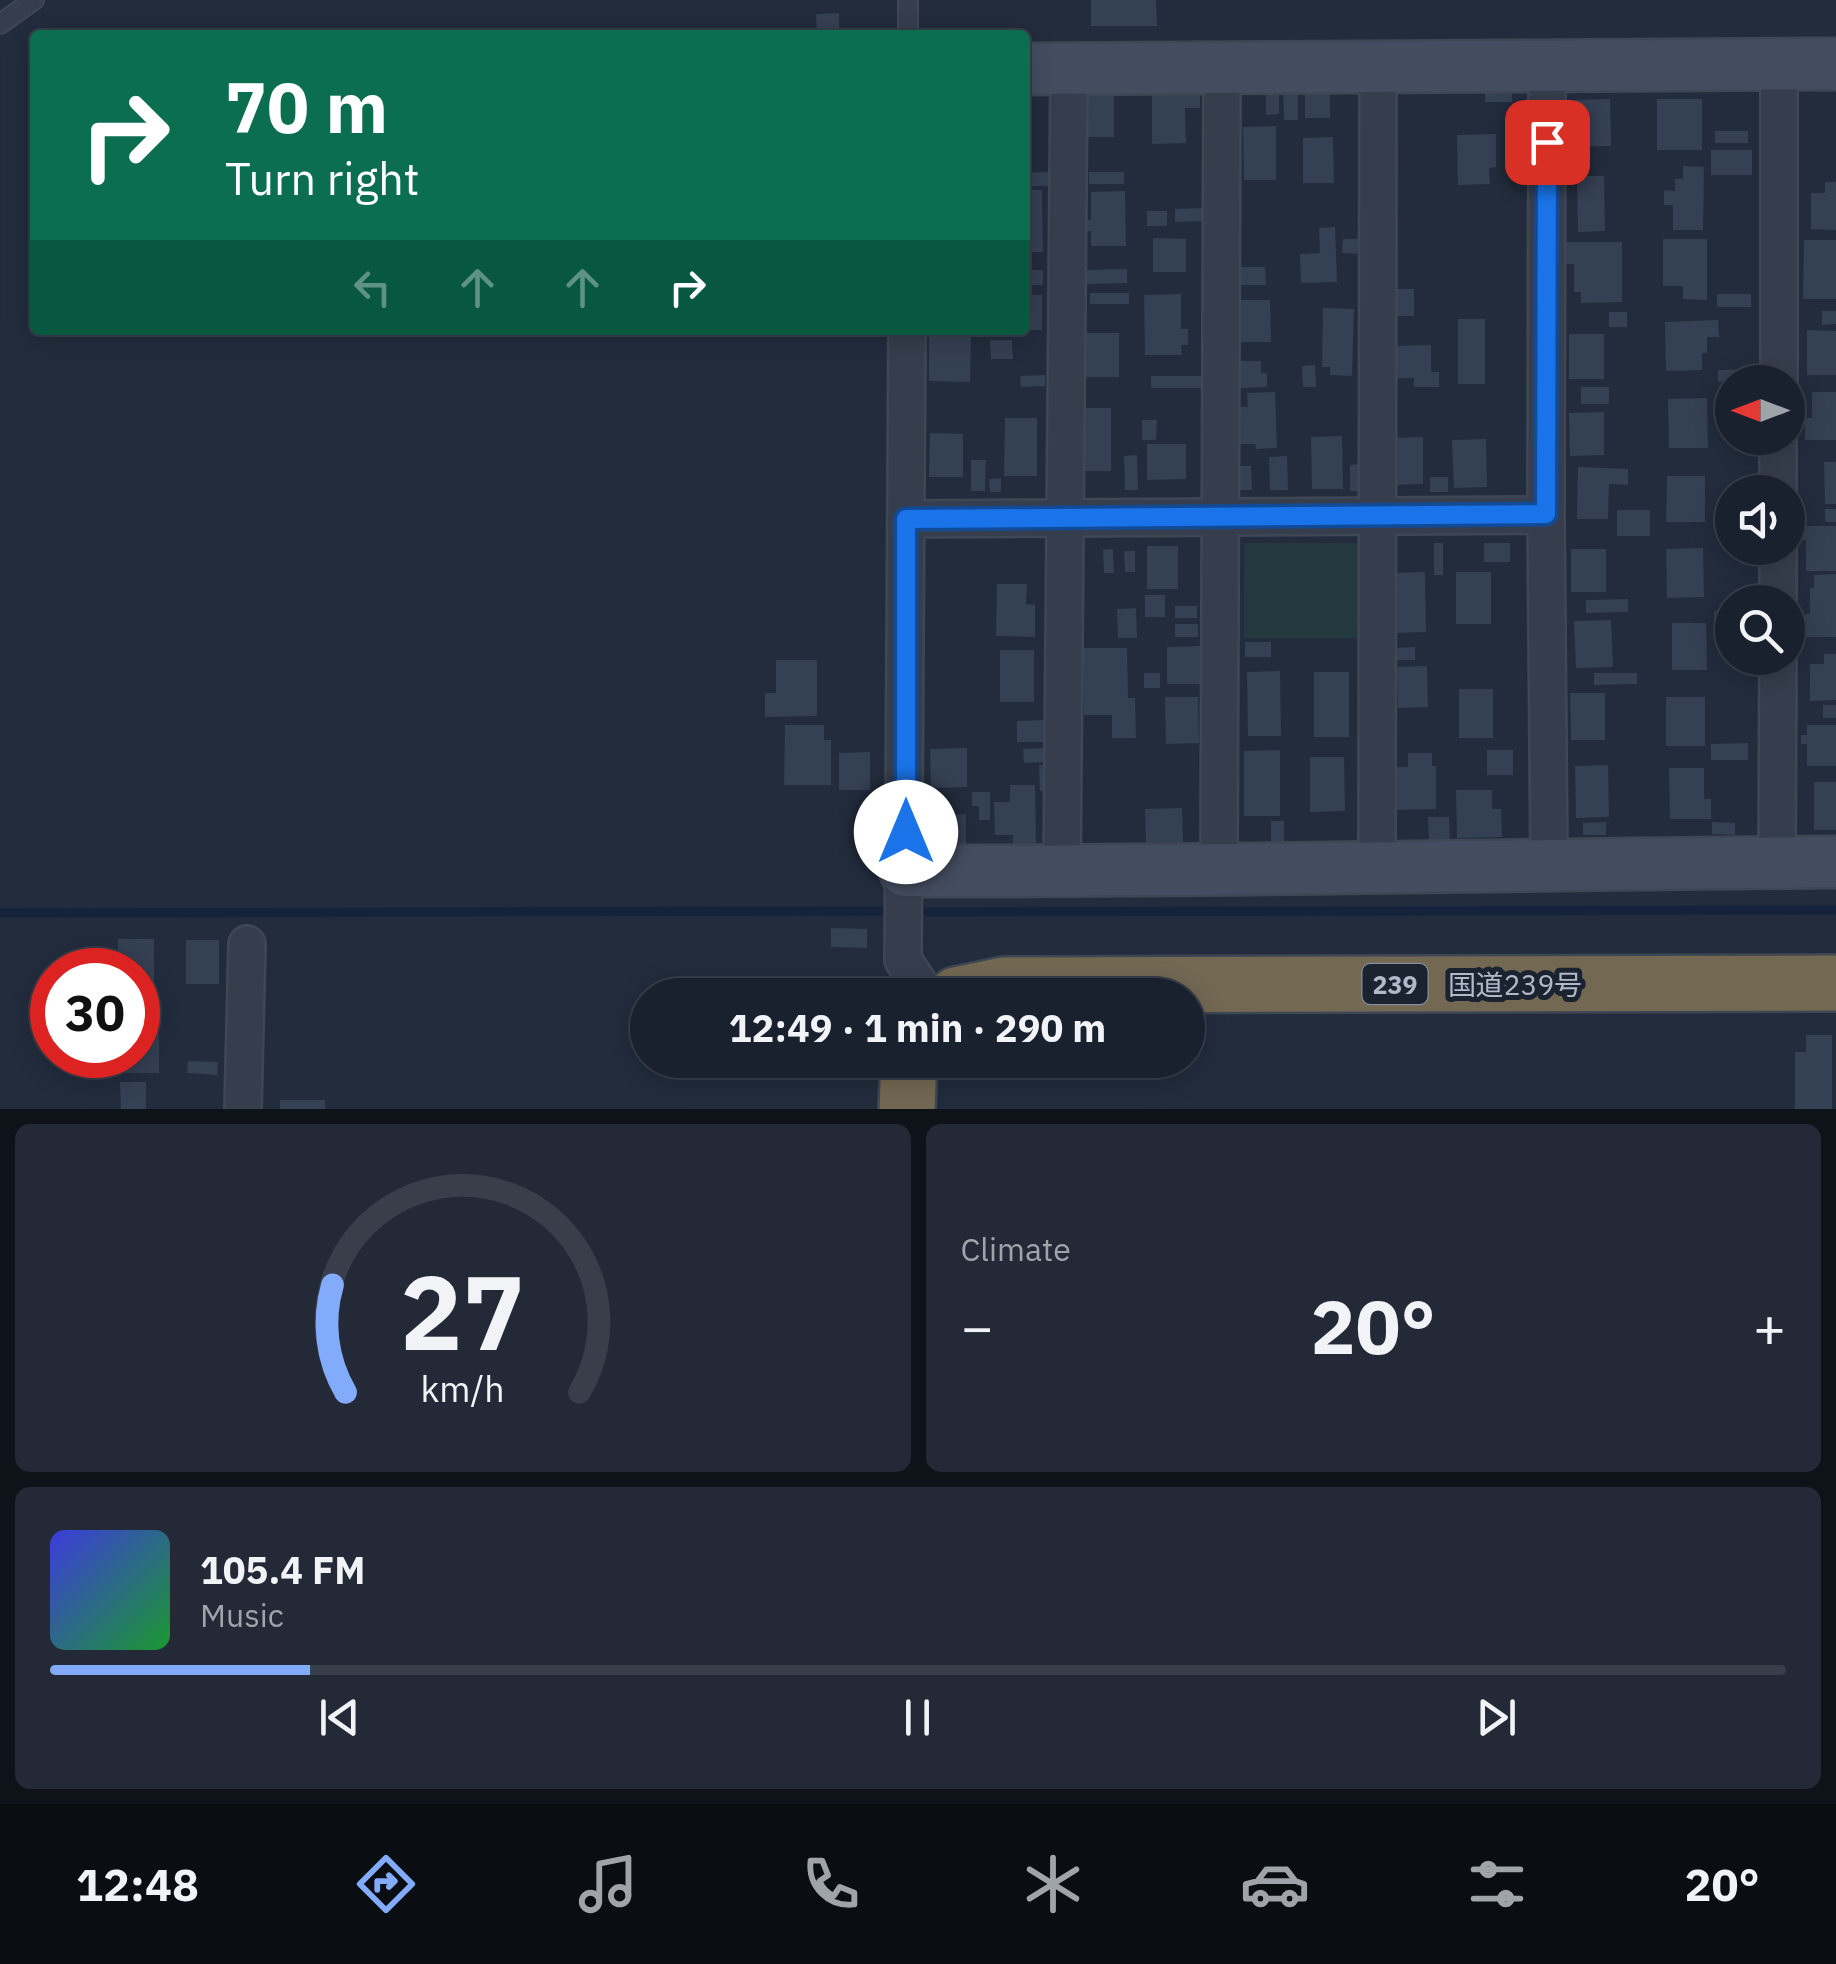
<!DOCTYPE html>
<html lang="en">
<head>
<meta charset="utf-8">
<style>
  :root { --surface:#1a212e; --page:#232936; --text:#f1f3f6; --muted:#9fa3aa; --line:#383e4a; --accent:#83abfc }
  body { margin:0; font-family:"IBM Plex Sans","Noto Sans JP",sans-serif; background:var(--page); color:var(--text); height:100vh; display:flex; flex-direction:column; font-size:38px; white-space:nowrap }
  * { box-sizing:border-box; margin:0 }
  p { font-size:32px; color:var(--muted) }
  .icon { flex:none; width:55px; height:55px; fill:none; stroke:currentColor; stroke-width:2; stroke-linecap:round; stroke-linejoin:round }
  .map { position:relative; height:1109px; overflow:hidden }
  .panel { display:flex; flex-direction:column; gap:15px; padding:15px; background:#0e1219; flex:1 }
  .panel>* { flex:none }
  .guide { position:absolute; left:30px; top:30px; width:1000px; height:305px; border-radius:10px; box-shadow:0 5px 25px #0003,0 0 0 2px var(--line); background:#0b6e4f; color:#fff; overflow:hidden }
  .needle { width:65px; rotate:270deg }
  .tools { position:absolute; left:1715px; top:365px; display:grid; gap:20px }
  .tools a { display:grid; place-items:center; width:90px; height:90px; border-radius:50%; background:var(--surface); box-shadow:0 5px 25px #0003,0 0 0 2px var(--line); font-size:50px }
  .speed { position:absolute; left:30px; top:948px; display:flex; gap:20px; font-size:50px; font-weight:700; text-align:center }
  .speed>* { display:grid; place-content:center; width:130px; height:130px; border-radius:50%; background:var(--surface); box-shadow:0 5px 25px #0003,0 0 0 2px var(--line); line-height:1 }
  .speed .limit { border:15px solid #d22; background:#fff; color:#111 }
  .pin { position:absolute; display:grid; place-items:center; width:85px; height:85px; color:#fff; margin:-42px; border-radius:20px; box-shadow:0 5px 15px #0006 }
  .me { position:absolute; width:110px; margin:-55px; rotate:0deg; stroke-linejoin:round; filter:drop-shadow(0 0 8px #0008) }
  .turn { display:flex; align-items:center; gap:35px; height:210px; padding:0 30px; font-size:45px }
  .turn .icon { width:130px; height:130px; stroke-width:2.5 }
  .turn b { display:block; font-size:70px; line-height:85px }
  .lanes { display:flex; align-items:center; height:95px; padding:0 30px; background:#0003; justify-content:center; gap:50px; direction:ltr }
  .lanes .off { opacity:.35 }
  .big { font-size:75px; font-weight:800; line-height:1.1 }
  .panel .card { flex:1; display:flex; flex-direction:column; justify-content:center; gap:15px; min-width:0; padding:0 35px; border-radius:15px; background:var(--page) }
  .panel .dial { align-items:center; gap:0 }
  .dial svg { height:260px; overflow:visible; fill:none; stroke:var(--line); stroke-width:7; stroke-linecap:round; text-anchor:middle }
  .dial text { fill:var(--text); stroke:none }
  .song { display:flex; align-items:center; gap:30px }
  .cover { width:120px; height:120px; border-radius:15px; background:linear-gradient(135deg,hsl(240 70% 55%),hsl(130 70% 35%)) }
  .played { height:10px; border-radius:5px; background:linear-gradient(90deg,var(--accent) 15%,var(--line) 15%) }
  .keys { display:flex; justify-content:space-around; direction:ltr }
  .heat { display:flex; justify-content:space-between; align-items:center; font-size:55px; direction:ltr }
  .panel .tiles { flex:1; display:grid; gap:15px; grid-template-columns:1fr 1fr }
  .card:last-child { grid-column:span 2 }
  .trip { position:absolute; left:630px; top:978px; width:575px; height:100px; border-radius:50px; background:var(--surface); box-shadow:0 5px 25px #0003,0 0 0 2px var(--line); font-weight:800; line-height:100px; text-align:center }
  .menu { display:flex; height:160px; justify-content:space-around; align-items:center; background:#0a0d12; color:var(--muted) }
  .menu .icon { width:70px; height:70px }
  .menu .selected { color:var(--accent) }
  .menu b { font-size:45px; color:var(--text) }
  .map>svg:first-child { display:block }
  .green { fill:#24393e }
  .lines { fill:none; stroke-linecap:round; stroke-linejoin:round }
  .stream { stroke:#15223b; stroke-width:9 }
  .building { fill:#344053 }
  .lane-casing { stroke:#3f4755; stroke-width:22 }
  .street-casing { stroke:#3f4755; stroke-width:40 }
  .secondary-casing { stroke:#3f4755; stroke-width:55 }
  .highway-casing { stroke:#3e4654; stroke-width:60 }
  .lane { stroke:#363e4d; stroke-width:18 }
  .street { stroke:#363e4d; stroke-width:35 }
  .secondary { stroke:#444d60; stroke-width:50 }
  .highway { stroke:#736852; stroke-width:55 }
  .route-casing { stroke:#114b97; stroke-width:25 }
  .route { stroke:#1a73e8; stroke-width:18 }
  .labels { text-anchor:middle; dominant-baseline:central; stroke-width:10; stroke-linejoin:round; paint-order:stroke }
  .shield { fill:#1b2331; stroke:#848c9b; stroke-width:2.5 }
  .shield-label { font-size:25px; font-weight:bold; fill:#b1b9c8 }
  .street-label { font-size:28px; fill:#b1b9c8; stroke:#1b2331 }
</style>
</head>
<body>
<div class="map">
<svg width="1836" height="1109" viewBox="0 0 1836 1109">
  <rect width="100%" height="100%" fill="#222c3d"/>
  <path class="green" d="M 1244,543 L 1358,543 L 1358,638 L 1244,638 Z"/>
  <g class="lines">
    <path class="stream" d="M 927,912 L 1836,910
      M 0,913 L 880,911"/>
  </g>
  <path class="building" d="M 1091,0 L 1156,0 L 1157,26 L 1091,26 Z
    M 839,13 L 839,33 L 817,34 L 816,14 Z
    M 1512,87 L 1512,102 L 1485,102 L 1485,88 Z
    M 1298,88 L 1298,120 L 1284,120 L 1283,89 Z
    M 1266,91 L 1279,91 L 1279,114 L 1266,115 Z
    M 1305,91 L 1330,91 L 1330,118 L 1305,118 Z
    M 1082,93 L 1114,93 L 1114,137 L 1082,137 Z
    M 1200,94 L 1200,108 L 1185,108 L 1186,143 L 1152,144 L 1152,95 Z
    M 1610,99 L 1611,146 L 1568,147 L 1567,100 Z
    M 1657,99 L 1702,99 L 1702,150 L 1657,150 Z
    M 1276,126 L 1276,180 L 1244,180 L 1243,127 Z
    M 1715,131 L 1748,131 L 1748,143 L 1715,143 Z
    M 1496,134 L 1496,167 L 1489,168 L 1490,184 L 1458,185 L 1457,135 Z
    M 1333,137 L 1334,183 L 1303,183 L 1303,138 Z
    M 1711,150 L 1752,150 L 1752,175 L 1711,175 Z
    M 1683,166 L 1704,167 L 1703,230 L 1673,230 L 1673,205 L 1664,205 L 1664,190 L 1675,191 L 1675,179 L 1683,179 Z
    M 1048,172 L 1048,186 L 1025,186 L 1025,173 Z
    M 1089,172 L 1124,172 L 1124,184 L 1089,184 Z
    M 1577,176 L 1604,176 L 1605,231 L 1578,232 Z
    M 1825,182 L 1836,182 L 1836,230 L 1811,229 L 1811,193 L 1825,193 Z
    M 1025,190 L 1042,190 L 1043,252 L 1025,252 Z
    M 1125,191 L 1126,246 L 1091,246 L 1091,231 L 1084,231 L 1084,220 L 1091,220 L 1091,192 Z
    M 1202,208 L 1202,221 L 1175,222 L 1175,209 Z
    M 1147,211 L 1167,211 L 1167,226 L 1147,226 Z
    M 1335,227 L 1337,282 L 1301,283 L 1300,254 L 1320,253 L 1319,228 Z
    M 1153,238 L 1186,239 L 1186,272 L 1153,272 Z
    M 1343,239 L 1363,239 L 1363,254 L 1342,253 Z
    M 1663,239 L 1707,239 L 1707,300 L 1683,299 L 1683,286 L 1663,286 Z
    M 1804,240 L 1836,240 L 1836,299 L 1803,299 Z
    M 1565,242 L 1622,242 L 1622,302 L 1581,303 L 1581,292 L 1574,292 L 1574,264 L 1566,264 Z
    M 1241,267 L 1265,267 L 1266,285 L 1241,285 Z
    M 1127,269 L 1127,283 L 1086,284 L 1086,270 Z
    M 1025,270 L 1043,270 L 1043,285 L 1025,285 Z
    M 1392,289 L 1414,289 L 1414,316 L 1392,316 Z
    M 1090,293 L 1129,293 L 1129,304 L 1090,304 Z
    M 1181,294 L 1181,329 L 1188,329 L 1188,345 L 1181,345 L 1182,355 L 1145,355 L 1144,295 Z
    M 1717,294 L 1751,294 L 1751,307 L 1717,307 Z
    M 1025,295 L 1042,295 L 1042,330 L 1025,330 Z
    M 1239,300 L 1270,300 L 1271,342 L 1239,342 Z
    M 1323,308 L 1354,309 L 1352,376 L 1330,375 L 1330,367 L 1322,367 Z
    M 1822,311 L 1836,311 L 1836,324 L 1822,325 Z
    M 1609,312 L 1627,312 L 1627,327 L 1609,327 Z
    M 1458,319 L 1485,319 L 1485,384 L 1458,384 Z
    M 1718,320 L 1719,337 L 1707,337 L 1707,353 L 1702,353 L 1702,370 L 1666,371 L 1665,322 Z
    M 1807,330 L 1836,331 L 1836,375 L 1807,375 Z
    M 929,333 L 971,333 L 970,382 L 929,381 Z
    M 1084,333 L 1119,333 L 1119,377 L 1084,377 Z
    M 1569,334 L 1604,334 L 1604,379 L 1569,379 Z
    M 990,340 L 1012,340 L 1013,359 L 991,359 Z
    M 1431,345 L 1431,372 L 1439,372 L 1439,387 L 1414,387 L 1414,378 L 1395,378 L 1395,346 Z
    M 1239,361 L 1261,361 L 1261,373 L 1267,373 L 1267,387 L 1239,388 Z
    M 1315,365 L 1316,387 L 1303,387 L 1302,366 Z
    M 1752,369 L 1752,381 L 1718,382 L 1718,370 Z
    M 1045,375 L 1045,386 L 1021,387 L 1020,376 Z
    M 1151,376 L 1201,376 L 1201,388 L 1151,388 Z
    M 1581,387 L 1609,387 L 1609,404 L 1581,404 Z
    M 1717,390 L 1732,390 L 1732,402 L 1717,402 Z
    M 1275,392 L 1277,448 L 1256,449 L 1255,444 L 1239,444 L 1237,407 L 1248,407 L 1247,393 Z
    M 1812,392 L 1836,392 L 1836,440 L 1805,440 L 1805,418 L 1812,418 Z
    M 1707,398 L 1708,448 L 1669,448 L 1668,399 Z
    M 1078,408 L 1111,408 L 1111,471 L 1078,471 Z
    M 1715,408 L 1732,408 L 1732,422 L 1715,422 Z
    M 1604,412 L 1604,455 L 1570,456 L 1569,413 Z
    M 1005,418 L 1037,418 L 1037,476 L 1004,476 Z
    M 1142,420 L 1157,420 L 1156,440 L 1142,440 Z
    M 930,433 L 963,434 L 963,477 L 929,477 Z
    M 1342,436 L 1343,489 L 1312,489 L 1311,437 Z
    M 1423,437 L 1423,484 L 1391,485 L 1391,438 Z
    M 1486,439 L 1487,487 L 1454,488 L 1452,440 Z
    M 1147,444 L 1186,444 L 1186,479 L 1147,480 Z
    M 1137,455 L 1138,490 L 1125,490 L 1124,456 Z
    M 1287,456 L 1288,490 L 1270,490 L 1269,457 Z
    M 971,460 L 986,460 L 985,491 L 971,491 Z
    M 1824,462 L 1836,462 L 1836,504 L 1825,504 Z
    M 1361,464 L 1361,491 L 1350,491 L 1350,465 Z
    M 1239,466 L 1251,466 L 1252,490 L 1240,490 Z
    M 1578,467 L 1628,469 L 1628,485 L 1609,484 L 1608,519 L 1577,519 Z
    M 1667,476 L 1705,476 L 1705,522 L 1666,522 Z
    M 1430,477 L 1448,477 L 1448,492 L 1430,492 Z
    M 1001,478 L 1001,492 L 990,492 L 989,479 Z
    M 1825,509 L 1836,509 L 1836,522 L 1825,522 Z
    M 1617,510 L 1650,510 L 1650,536 L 1617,536 Z
    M 1724,518 L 1732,518 L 1732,533 L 1723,533 Z
    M 1797,526 L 1836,526 L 1836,571 L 1806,571 L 1806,540 L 1797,540 Z
    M 1434,543 L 1443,543 L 1443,575 L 1434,575 Z
    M 1484,543 L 1510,543 L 1510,562 L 1484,562 Z
    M 1147,546 L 1178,546 L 1178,589 L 1147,589 Z
    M 1703,548 L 1704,597 L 1667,598 L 1666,549 Z
    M 1113,549 L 1114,573 L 1104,573 L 1103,550 Z
    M 1571,549 L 1606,549 L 1606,592 L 1571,592 Z
    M 1124,551 L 1135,551 L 1135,572 L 1125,572 Z
    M 1425,572 L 1426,632 L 1394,633 L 1393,573 Z
    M 1456,572 L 1491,572 L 1491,624 L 1456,624 Z
    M 1836,574 L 1836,637 L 1805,637 L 1805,614 L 1810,614 L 1810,588 L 1814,588 L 1814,575 Z
    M 997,584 L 1027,584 L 1026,604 L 1035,605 L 1035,637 L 996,636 Z
    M 1145,595 L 1165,595 L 1165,617 L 1145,617 Z
    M 1628,599 L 1628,612 L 1586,613 L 1586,600 Z
    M 1175,606 L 1197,606 L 1197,618 L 1175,618 Z
    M 1136,608 L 1137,638 L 1118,638 L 1117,609 Z
    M 1714,611 L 1732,611 L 1732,625 L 1714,625 Z
    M 1611,620 L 1613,667 L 1576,668 L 1574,621 Z
    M 1672,623 L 1706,623 L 1707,670 L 1672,670 Z
    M 1175,624 L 1198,624 L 1198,637 L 1175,637 Z
    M 1245,642 L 1271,642 L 1271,657 L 1245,657 Z
    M 1201,646 L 1201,684 L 1167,684 L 1167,647 Z
    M 1415,647 L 1415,660 L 1393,660 L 1393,648 Z
    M 1083,648 L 1127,648 L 1128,698 L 1135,698 L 1136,738 L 1112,738 L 1112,715 L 1084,715 Z
    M 1000,650 L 1034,650 L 1034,702 L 1000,702 Z
    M 1824,654 L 1836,654 L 1836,700 L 1810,701 L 1810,664 L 1824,664 Z
    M 776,660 L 817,660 L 817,716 L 765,717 L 765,693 L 776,693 Z
    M 1427,666 L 1428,707 L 1398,708 L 1397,667 Z
    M 1280,671 L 1281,736 L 1248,736 L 1247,672 Z
    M 1314,672 L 1349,672 L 1349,737 L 1314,737 Z
    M 1144,673 L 1160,673 L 1160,688 L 1144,688 Z
    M 1594,673 L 1637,673 L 1637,684 L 1594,685 Z
    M 1459,689 L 1493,689 L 1493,738 L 1459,738 Z
    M 1570,693 L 1605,693 L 1605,740 L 1571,740 Z
    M 1165,697 L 1198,697 L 1199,743 L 1166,744 Z
    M 1666,697 L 1705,697 L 1705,746 L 1666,746 Z
    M 1823,705 L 1836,705 L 1836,718 L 1823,718 Z
    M 1046,720 L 1046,742 L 1017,742 L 1017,721 Z
    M 785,725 L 824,725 L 824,740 L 831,740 L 831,785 L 784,785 Z
    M 1807,725 L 1836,725 L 1836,766 L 1807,766 L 1807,744 L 1801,744 L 1801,735 L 1807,735 Z
    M 1748,743 L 1748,760 L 1711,760 L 1711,744 Z
    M 967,748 L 967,787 L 931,788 L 930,749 Z
    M 1048,748 L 1048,762 L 1024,763 L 1023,749 Z
    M 1280,750 L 1280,816 L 1244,816 L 1244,751 Z
    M 1487,750 L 1513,750 L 1513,775 L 1487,775 Z
    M 870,752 L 870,790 L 839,790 L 839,753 Z
    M 1408,753 L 1432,753 L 1432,766 L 1436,766 L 1436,809 L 1397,810 L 1396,767 L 1408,767 Z
    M 1310,757 L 1344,757 L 1345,811 L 1310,812 Z
    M 1039,765 L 1051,765 L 1052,791 L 1040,791 Z
    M 1608,765 L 1609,817 L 1576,818 L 1575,766 Z
    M 1669,768 L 1704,768 L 1704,799 L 1711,799 L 1711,819 L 1670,819 Z
    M 1814,782 L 1836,782 L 1836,830 L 1814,830 Z
    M 1010,785 L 1035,785 L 1036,844 L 1013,844 L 1013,835 L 995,835 L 994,802 L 1010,802 Z
    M 1456,790 L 1492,790 L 1492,809 L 1501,809 L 1502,837 L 1457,838 Z
    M 972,792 L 990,792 L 990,820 L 979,820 L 979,806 L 972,806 Z
    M 1182,808 L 1183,842 L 1146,843 L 1145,809 Z
    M 966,814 L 966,847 L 950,847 L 950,840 L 933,840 L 932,815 Z
    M 1428,817 L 1449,817 L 1450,842 L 1429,843 Z
    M 1271,821 L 1284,821 L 1284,846 L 1271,846 Z
    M 1606,822 L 1606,835 L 1583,835 L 1583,823 Z
    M 1712,822 L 1735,823 L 1735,835 L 1712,834 Z
    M 831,928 L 867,929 L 867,948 L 831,947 Z
    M 118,939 L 154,939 L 154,998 L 138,998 L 138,970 L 118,970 Z
    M 186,940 L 219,940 L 219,984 L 186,984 Z
    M 138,1023 L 159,1023 L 159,1073 L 125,1073 L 125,1055 L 138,1055 Z
    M 1806,1035 L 1832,1035 L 1832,1109 L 1795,1109 L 1795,1052 L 1806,1052 Z
    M 188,1061 L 218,1062 L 217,1075 L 187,1073 Z
    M 120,1082 L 146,1082 L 146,1109 L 121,1109 Z
    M 280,1100 L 325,1100 L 325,1109 L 280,1109 Z"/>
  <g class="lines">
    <defs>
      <path id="lane" d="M 908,0 L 908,35
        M 0,24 L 34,0"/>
      <path id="street" d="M 1547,67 L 1546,515 L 1549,863
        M 907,330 L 903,960 L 927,995
        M 1779,382 L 1779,64
        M 1778,492 L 1778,438
        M 906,519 L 1546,515
        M 1778,602 L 1778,548
        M 1777,862 L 1778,658
        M 1377,866 L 1378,68
        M 1219,870 L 1222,68
        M 1062,871 L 1069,69
        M 243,1109 L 247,944"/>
      <path id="secondary" d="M 1025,69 L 1836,64
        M 905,871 C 1216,872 1526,864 1836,862"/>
      <path id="highway" d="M 956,995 L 1004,985 L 1836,983
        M 907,1109 L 909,1060"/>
    </defs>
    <use href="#lane" class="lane-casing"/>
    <use href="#street" class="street-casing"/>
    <use href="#secondary" class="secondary-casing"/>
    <use href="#highway" class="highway-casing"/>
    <use href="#lane" class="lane"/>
    <use href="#street" class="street"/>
    <use href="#secondary" class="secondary"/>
    <use href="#highway" class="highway"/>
  </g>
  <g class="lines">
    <defs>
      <path id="route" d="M 906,832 L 906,519 L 1546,514 L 1547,142"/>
    </defs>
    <use href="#route" class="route-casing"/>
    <use href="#route" class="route"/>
  </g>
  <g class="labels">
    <rect class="shield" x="1362.5" y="964" width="65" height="40" rx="8"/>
    <g class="shield-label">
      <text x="1395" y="984">239</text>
    </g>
    <g class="street-label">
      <text x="1515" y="984">国道239号</text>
    </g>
  </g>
</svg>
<div class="tools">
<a><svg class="needle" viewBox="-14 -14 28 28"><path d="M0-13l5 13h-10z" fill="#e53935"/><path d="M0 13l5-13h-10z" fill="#9fa3aa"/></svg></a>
<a><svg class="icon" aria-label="sound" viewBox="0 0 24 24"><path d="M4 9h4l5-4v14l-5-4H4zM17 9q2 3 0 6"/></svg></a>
<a><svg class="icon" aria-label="search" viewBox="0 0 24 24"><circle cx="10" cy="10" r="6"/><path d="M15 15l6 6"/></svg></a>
</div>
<div class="speed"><div class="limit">30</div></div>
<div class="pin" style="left:1547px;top:142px;background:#d93025"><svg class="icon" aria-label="arrive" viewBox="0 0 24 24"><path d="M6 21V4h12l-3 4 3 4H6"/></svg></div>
<svg class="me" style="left:906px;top:832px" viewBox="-20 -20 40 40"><circle r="19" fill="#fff"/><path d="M0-13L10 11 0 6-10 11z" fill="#1a73e8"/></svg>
<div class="trip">12:49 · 1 min · 290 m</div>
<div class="guide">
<div class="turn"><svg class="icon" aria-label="right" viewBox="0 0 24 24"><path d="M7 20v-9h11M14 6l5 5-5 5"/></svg><div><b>70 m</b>Turn right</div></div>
<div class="lanes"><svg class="icon off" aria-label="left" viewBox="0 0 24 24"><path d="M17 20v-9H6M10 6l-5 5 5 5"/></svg><svg class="icon off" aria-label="ahead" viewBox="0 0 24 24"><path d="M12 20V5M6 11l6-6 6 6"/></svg><svg class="icon off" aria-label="ahead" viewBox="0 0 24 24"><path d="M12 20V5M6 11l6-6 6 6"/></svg><svg class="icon" aria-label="right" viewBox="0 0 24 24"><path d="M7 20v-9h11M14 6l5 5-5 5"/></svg></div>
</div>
</div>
<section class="panel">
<div class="tiles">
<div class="card dial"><svg viewBox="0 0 100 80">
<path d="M14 69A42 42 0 1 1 86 69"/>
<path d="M14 69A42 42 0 0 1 10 36" stroke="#83abfc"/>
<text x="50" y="56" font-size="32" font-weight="700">27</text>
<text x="50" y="72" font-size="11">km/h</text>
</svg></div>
<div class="card"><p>Climate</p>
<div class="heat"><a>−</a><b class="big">20°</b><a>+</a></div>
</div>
<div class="card">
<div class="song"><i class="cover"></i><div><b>105.4 FM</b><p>Music</p></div></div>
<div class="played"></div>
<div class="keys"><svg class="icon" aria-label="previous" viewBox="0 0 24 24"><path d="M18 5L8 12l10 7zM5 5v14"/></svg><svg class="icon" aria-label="pause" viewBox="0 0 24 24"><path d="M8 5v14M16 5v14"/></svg><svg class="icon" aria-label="next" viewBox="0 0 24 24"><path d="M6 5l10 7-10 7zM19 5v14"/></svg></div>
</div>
</div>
</section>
<nav class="menu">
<b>12:48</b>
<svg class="icon selected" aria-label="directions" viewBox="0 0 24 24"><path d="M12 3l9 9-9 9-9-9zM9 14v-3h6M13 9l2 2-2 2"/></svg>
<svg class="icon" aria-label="music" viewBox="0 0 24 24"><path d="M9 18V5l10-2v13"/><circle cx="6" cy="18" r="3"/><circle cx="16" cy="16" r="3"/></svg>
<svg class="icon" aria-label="phone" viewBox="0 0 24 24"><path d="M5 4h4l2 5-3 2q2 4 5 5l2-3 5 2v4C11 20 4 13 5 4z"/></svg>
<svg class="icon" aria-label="climate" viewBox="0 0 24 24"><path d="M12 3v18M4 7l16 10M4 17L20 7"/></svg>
<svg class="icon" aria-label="car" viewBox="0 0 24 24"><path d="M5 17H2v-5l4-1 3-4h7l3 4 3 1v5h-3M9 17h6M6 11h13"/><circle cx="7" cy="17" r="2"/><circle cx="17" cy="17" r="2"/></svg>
<svg class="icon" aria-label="filters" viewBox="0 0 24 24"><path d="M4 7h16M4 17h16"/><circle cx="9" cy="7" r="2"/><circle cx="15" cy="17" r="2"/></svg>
<b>20°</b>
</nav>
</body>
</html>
